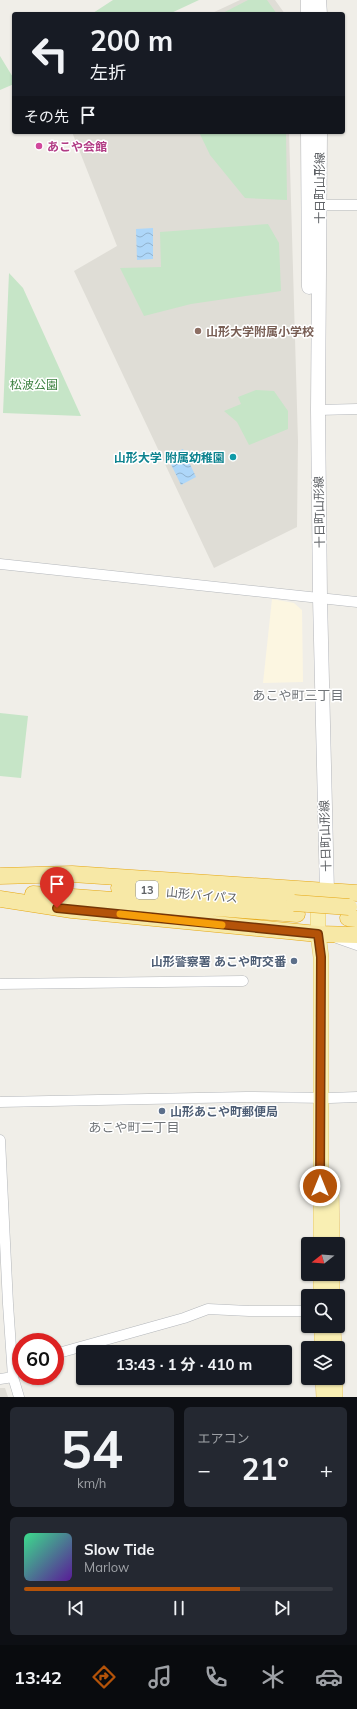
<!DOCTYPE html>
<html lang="ja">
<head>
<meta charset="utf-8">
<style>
  :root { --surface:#171b24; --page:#242831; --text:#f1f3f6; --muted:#9ea1a6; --line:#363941; --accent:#b45309 }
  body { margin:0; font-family:Mulish,"Noto Sans JP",sans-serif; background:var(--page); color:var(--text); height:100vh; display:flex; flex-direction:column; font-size:15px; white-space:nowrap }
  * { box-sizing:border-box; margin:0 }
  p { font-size:13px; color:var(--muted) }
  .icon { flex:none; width:22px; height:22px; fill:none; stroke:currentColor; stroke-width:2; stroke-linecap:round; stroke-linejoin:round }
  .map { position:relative; height:1397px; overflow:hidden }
  .details { display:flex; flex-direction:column; gap:10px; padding:10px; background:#0d0f14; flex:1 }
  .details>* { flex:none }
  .guide { position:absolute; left:12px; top:12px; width:333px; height:122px; border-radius:4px; box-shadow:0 1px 3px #0004; background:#171b24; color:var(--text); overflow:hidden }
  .needle { width:26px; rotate:253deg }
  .controls { position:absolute; left:301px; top:1237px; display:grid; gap:8px }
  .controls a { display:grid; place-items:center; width:44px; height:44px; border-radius:4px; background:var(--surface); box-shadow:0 1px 3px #0004; font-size:20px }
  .speed { position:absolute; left:12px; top:1333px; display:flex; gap:8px; font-size:20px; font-weight:700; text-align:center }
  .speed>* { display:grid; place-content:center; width:52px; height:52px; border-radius:50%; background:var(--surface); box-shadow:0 1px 3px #0004; line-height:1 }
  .speed .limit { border:6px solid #d22; background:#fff; color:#111 }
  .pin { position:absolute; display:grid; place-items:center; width:34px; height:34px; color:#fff; margin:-41px -17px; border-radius:50% 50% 50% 0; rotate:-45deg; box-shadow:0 0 4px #0007 }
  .pin .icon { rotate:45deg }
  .me { position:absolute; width:44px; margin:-22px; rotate:0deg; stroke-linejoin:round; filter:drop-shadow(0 0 3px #0008) }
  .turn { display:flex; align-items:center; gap:14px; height:84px; padding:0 12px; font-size:18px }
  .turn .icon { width:52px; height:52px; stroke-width:2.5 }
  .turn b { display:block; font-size:28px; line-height:34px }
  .then { display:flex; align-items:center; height:38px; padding:0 12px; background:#0003; gap:8px; font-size:15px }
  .big { font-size:30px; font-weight:700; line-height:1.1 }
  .details .tile { flex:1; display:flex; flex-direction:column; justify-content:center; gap:6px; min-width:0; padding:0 14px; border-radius:6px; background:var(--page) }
  .details .dial { align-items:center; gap:0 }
  .dial b { font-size:52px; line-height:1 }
  .song { display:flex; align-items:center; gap:12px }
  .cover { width:48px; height:48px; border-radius:6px; background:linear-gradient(135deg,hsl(150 70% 55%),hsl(270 70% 35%)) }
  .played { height:4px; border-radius:2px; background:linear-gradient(90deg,var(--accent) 70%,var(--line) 70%) }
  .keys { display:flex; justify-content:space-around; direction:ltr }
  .heat { display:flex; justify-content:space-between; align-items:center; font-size:22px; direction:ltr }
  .details .tiles { flex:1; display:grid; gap:10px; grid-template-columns:1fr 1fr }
  .tile:last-child { grid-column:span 2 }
  .trip { position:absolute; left:76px; top:1345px; width:216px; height:40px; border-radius:4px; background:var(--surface); box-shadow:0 1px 3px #0004; font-weight:700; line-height:40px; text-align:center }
  .tabs { display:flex; height:64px; justify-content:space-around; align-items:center; background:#090b0e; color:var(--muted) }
  .tabs .icon { width:28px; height:28px }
  .tabs .on { color:var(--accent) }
  .tabs b { font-size:18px; color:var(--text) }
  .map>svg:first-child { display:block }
  .commercial { fill:#fcf6e1 }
  .education { fill:#dfddd6 }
  .green { fill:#c6e5c7 }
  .water { fill:url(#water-waves) }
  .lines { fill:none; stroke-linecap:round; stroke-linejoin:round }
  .minor-casing { stroke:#b4b7bb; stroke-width:11 }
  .secondary-casing { stroke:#b4b6bb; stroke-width:15 }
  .primary-casing { stroke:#e7c669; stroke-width:16 }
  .trunk-casing { stroke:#e6a712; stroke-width:17 }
  .minor { stroke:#fff; stroke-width:10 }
  .secondary { stroke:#fff; stroke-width:14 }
  .primary { stroke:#f9efb3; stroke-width:15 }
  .trunk { stroke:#f7e8a6; stroke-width:16 }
  .trunk-bridge-casing { stroke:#e6a712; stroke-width:17; stroke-linecap:butt }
  .trunk-bridge { stroke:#f7e8a6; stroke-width:16 }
  .route-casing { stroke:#753606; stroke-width:10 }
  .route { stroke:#b45309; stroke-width:7 }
  .slow { stroke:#f59e0b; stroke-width:7 }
  .hotel-dot { fill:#d1479c; stroke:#fff; stroke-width:1.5 }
  .education-dot { fill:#8d6e63; stroke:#fff; stroke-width:1.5 }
  .culture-dot { fill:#0f9aa8; stroke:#fff; stroke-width:1.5 }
  .service-dot { fill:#5c6f8a; stroke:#fff; stroke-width:1.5 }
  .labels { text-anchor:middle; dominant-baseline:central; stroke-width:3; stroke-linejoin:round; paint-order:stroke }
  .shield { fill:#fff; stroke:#8f9194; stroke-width:1 }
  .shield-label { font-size:11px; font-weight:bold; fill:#5f6266 }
  .hotel-label { font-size:12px; font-weight:bold; fill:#b23c85; stroke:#fff; text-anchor:start }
  .street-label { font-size:12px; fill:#5f6266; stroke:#fff }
  .education-label { font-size:12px; font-weight:bold; fill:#785e54; stroke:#fff; text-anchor:start }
  .park-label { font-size:12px; fill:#3c8140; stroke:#fff }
  .culture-label { font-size:12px; font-weight:bold; fill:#0d838f; stroke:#fff; text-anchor:end }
  .service-label { font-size:12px; font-weight:bold; fill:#4e5e75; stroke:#fff; text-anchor:end }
  .neighbourhood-label { font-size:13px; fill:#707478; stroke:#fff }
</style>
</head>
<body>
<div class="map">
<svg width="357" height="1397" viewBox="0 0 357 1397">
  <defs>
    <pattern id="water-waves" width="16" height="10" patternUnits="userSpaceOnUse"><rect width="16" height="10" fill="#aed7f9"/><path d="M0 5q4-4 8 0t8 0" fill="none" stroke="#91b2cd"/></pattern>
  </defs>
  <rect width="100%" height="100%" fill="#f0eee8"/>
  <path class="commercial" d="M 272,599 L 294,603 L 302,610 L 303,682 L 263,683 Z"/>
  <path class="education" d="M 240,0 L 275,0 L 285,14 L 210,14 Z
    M 72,132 L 289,132 L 298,441 L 297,527 L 214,568 L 74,271 L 117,246 Z
    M 0,1388 L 5,1388 L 8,1397 L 0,1397 Z"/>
  <path class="green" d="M 113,0 L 199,0 L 169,14 L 93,14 L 93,13 Z
    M 248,0 L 267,0 L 277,14 L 221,14 Z
    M 0,56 L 14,79 L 14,84 L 0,90 Z
    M 199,132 L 286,132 L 287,200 L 245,198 L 210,155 Z
    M 268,224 L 279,243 L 281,291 L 191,304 L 144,316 L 120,268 L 161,267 L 160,232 Z
    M 9,273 L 23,288 L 81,416 L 3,413 Z
    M 256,390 L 274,391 L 288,411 L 288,429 L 249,445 L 237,422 L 224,411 L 241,404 L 238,397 Z
    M 0,713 L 28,716 L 21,778 L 0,776 Z"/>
  <path class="water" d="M 153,228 L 153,259 L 137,260 L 136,229 Z
    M 183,449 L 196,477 L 181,485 L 167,456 Z"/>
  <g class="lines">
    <defs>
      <path id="minor" d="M 319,205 L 357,205
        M 318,410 L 357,409
        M 0,564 L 357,602
        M 337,938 L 357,945
        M 0,984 L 243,981
        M 0,1102 L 246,1097 L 330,1098 L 357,1097
        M 0,1140 L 8,1304 L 13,1377 L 19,1397
        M 55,1354 L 184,1318 L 208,1309 L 249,1311 L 308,1311
        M 0,1379 L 13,1377"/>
      <path id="secondary" d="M 319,0 L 320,14
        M 308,14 L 308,0
        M 308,132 L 309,287
        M 320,132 L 318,410 L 320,598 L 327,892"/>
      <path id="primary" d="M 318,893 L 318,934 L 321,957 L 321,1244
        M 331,1180 L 332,1244
        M 321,1274 L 321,1296
        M 332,1274 L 332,1296
        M 322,1326 L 322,1348
        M 333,1326 L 334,1348
        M 323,1378 L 324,1397
        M 335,1378 L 335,1397"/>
      <path id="trunk" d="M 0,876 L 72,874 L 357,893
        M 119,888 L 294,903
        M 33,894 L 297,914
        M 0,899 L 72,910 L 318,934 L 357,935
        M 348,918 L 357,919"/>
    </defs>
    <use href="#minor" class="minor-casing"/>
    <use href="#secondary" class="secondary-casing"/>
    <use href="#primary" class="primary-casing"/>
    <use href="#trunk" class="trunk-casing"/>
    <use href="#minor" class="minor"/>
    <use href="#secondary" class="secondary"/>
    <use href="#primary" class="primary"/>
    <use href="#trunk" class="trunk"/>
    <defs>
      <path id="trunk-bridge" d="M 294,903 L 349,907"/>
    </defs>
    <use href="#trunk-bridge" class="trunk-bridge-casing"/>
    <use href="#trunk-bridge" class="trunk-bridge"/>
  </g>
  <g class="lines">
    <defs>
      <path id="route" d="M 57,908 L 318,934 L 321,957 L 320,1186"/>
    </defs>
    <use href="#route" class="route-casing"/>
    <use href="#route" class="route"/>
    <path class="slow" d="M 120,914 L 222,925"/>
  </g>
  <circle class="hotel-dot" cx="39" cy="146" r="4"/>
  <circle class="education-dot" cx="198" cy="331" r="4"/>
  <circle class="culture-dot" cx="233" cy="457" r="4"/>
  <g class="service-dot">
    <circle cx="294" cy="961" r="4"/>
    <circle cx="162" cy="1111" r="4"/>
  </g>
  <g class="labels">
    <rect class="shield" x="136" y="881" width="22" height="18" rx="3"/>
    <g class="shield-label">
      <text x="147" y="890">13</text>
    </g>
    <g class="hotel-label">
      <text x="47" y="146">あこや会館</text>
    </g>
    <g class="street-label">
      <text transform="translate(319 188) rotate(-90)">十日町山形線</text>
      <text transform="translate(319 512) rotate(-91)">十日町山形線</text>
      <text transform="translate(325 836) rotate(-92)">十日町山形線</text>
      <text transform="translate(202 895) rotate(5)">山形バイパス</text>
    </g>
    <g class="education-label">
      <text x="206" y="331">山形大学附属小学校</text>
    </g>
    <g class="park-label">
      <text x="34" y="384">松波公園</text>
    </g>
    <g class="culture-label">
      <text x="225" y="457">山形大学 附属幼稚園</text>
    </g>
    <g class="service-label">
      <text x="286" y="961">山形警察署 あこや町交番</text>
      <text x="170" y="1111" text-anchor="start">山形あこや町郵便局</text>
    </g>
    <g class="neighbourhood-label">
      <text x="298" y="695">あこや町三丁目</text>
      <text x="134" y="1127">あこや町二丁目</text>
    </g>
  </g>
</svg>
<div class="controls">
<a><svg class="needle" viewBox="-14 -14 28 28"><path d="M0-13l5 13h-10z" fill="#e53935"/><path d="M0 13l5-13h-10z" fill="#9ea1a6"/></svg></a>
<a><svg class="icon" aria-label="search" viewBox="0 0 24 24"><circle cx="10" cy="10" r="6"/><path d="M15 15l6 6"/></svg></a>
<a><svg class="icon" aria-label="layers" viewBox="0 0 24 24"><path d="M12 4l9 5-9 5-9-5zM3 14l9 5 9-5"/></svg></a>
</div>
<div class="speed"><div class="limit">60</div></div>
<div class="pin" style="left:57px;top:908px;background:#d93025"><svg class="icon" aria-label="arrive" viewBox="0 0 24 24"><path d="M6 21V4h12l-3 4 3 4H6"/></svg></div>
<svg class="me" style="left:320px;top:1186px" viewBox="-20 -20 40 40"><circle r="17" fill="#b45309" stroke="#fff" stroke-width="3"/><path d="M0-11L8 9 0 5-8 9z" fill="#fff"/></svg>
<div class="trip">13:43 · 1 分 · 410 m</div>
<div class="guide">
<div class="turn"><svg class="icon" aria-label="left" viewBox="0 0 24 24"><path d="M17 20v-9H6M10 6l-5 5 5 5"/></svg><div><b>200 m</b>左折</div></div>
<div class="then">その先<svg class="icon" aria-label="arrive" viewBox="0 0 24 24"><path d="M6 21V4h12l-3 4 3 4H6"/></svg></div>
</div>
</div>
<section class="details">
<div class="tiles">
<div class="tile dial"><b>54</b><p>km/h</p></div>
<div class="tile"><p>エアコン</p>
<div class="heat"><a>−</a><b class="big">21°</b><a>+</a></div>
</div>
<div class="tile">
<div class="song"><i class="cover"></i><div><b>Slow Tide</b><p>Marlow</p></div></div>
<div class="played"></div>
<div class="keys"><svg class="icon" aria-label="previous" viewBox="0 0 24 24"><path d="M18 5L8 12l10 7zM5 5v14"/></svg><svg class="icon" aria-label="pause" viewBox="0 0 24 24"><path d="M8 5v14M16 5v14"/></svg><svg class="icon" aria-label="next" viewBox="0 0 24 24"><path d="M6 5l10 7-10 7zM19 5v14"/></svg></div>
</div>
</div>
</section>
<nav class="tabs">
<b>13:42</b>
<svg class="icon on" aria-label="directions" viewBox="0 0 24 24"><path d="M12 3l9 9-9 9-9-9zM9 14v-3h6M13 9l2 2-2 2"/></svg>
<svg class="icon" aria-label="music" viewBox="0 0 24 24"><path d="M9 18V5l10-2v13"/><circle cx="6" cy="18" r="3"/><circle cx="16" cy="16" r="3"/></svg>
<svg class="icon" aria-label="phone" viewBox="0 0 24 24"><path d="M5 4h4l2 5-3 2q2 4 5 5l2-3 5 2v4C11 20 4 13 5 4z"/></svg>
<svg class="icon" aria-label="climate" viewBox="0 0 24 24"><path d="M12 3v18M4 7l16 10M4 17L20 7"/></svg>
<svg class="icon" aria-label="car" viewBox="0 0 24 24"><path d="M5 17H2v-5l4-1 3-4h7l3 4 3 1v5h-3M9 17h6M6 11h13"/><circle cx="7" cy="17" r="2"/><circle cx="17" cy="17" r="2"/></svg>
</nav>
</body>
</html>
